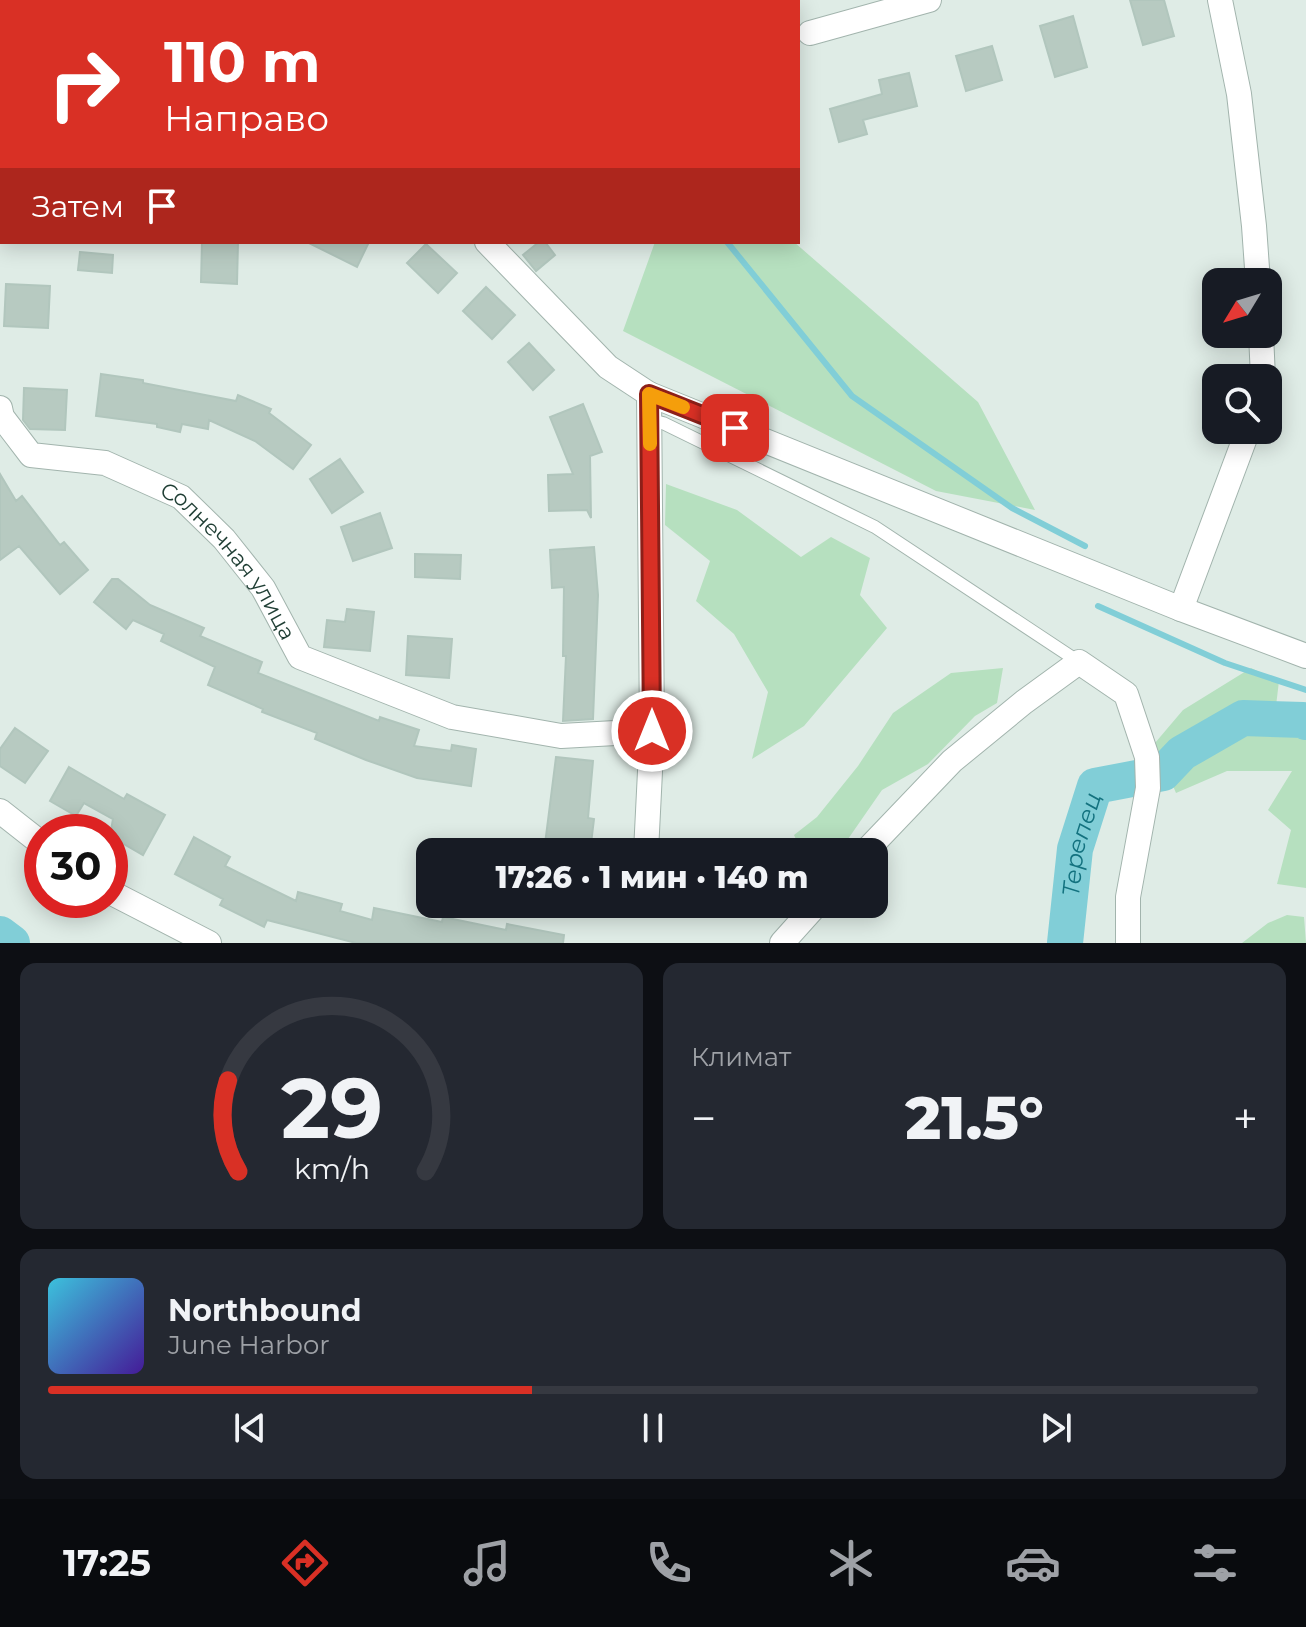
<!DOCTYPE html>
<html lang="ru">
<head>
<meta charset="utf-8">
<style>
  :root { --surface:#171b24; --page:#242831; --text:#f1f3f6; --muted:#9ea1a6; --line:#363941; --accent:#d93025 }
  body { margin:0; font-family:Montserrat,sans-serif; background:var(--page); color:var(--text); height:100vh; display:flex; flex-direction:column; font-size:30px; white-space:nowrap }
  * { box-sizing:border-box; margin:0 }
  p { font-size:26px; color:var(--muted) }
  .icon { flex:none; width:44px; height:44px; fill:none; stroke:currentColor; stroke-width:2; stroke-linecap:round; stroke-linejoin:round }
  .map { position:relative; height:943px; overflow:hidden }
  .sheet { display:flex; flex-direction:column; gap:20px; padding:20px; background:#0d0f14; flex:1 }
  .sheet>* { flex:none }
  .banner { position:absolute; left:0px; top:0px; width:800px; height:244px; box-shadow:0 4px 20px #0003; background:#d93025; color:#fff; overflow:hidden }
  .needle { width:52px; rotate:232deg }
  .tools { position:absolute; left:1202px; top:268px; display:grid; gap:16px }
  .tools a { display:grid; place-items:center; width:80px; height:80px; border-radius:16px; background:var(--surface); box-shadow:0 4px 20px #0003; font-size:40px }
  .speed { position:absolute; left:24px; top:814px; display:flex; gap:16px; font-size:40px; font-weight:700; text-align:center }
  .speed>* { display:grid; place-content:center; width:104px; height:104px; border-radius:50%; background:var(--surface); box-shadow:0 4px 20px #0003; line-height:1 }
  .speed .limit { border:12px solid #d22; background:#fff; color:#111 }
  .pin { position:absolute; display:grid; place-items:center; width:68px; height:68px; color:#fff; margin:-34px; border-radius:16px; box-shadow:0 4px 12px #0006 }
  .me { position:absolute; width:88px; margin:-44px; rotate:0deg; stroke-linejoin:round; filter:drop-shadow(0 0 6px #0008) }
  .turn { display:flex; align-items:center; gap:28px; height:168px; padding:0 32px; font-size:36px }
  .turn .icon { width:104px; height:104px; stroke-width:2.5 }
  .turn b { display:block; font-size:56px; line-height:68px }
  .then { display:flex; align-items:center; height:76px; padding:0 32px; background:#0003; gap:16px; font-size:30px }
  .big { font-size:60px; font-weight:800; line-height:1.1 }
  .sheet .tile { flex:1; display:flex; flex-direction:column; justify-content:center; gap:12px; min-width:0; padding:0 28px; border-radius:16px; background:var(--page) }
  .sheet .dial { align-items:center; gap:0 }
  .dial svg { height:208px; overflow:visible; fill:none; stroke:var(--line); stroke-width:7; stroke-linecap:round; text-anchor:middle }
  .dial text { fill:var(--text); stroke:none }
  .song { display:flex; align-items:center; gap:24px }
  .cover { width:96px; height:96px; border-radius:12px; background:linear-gradient(135deg,hsl(190 70% 55%),hsl(260 70% 35%)) }
  .played { height:8px; border-radius:4px; background:linear-gradient(90deg,var(--accent) 40%,var(--line) 40%) }
  .keys { display:flex; justify-content:space-around; direction:ltr }
  .heat { display:flex; justify-content:space-between; align-items:center; font-size:44px; direction:ltr }
  .sheet .tiles { flex:1; display:grid; gap:20px; grid-template-columns:1fr 1fr }
  .tile:last-child { grid-column:span 2 }
  .trip { position:absolute; left:416px; top:838px; width:472px; height:80px; border-radius:16px; background:var(--surface); box-shadow:0 4px 20px #0003; font-weight:800; line-height:80px; text-align:center }
  .tabs { display:flex; height:128px; justify-content:space-around; align-items:center; background:#090b0e; color:var(--muted) }
  .tabs .icon { width:56px; height:56px }
  .tabs .selected { color:var(--accent) }
  .tabs b { font-size:36px; color:var(--text) }
  .map>svg:first-child { display:block }
  .green { fill:#b6e0bf }
  .lines { fill:none; stroke-linecap:round; stroke-linejoin:round }
  .stream { stroke:#81ced7; stroke-width:6 }
  .river { stroke:#81ced7; stroke-width:36 }
  .building { fill:#b7cac1; stroke:#b1c6bd; stroke-width:2 }
  .service-casing { stroke:#a2b4ad; stroke-width:14 }
  .minor-casing { stroke:#a2b4ad; stroke-width:26 }
  .tertiary-casing { stroke:#a2b4ad; stroke-width:26 }
  .service { stroke:#fff; stroke-width:12 }
  .minor { stroke:#fff; stroke-width:24 }
  .tertiary { stroke:#fff; stroke-width:24 }
  .route-casing { stroke:#8d1f18; stroke-width:20 }
  .route { stroke:#d93025; stroke-width:14 }
  .slow { stroke:#f59e0b; stroke-width:14 }
  .labels { text-anchor:middle; dominant-baseline:central; stroke-width:6; stroke-linejoin:round; paint-order:stroke }
  .street-label { font-size:22px; fill:#1f3e34; stroke:#f0f8f4 }
  .water-label { font-size:24px; font-style:italic; fill:#13727f; stroke:#f0f8f4 }
</style>
</head>
<body>
<div class="map">
<svg width="1306" height="943" viewBox="0 0 1306 943">
  <rect width="100%" height="100%" fill="#dfece6"/>
  <path class="green" d="M 439,0 L 630,0 L 630,2 L 441,2 Z
    M 655,242 L 794,242 L 978,402 L 1035,510 L 936,491 L 623,331 Z
    M 666,484 L 737,510 L 801,557 L 831,537 L 870,558 L 860,595 L 887,628 L 804,726 L 752,759 L 768,692 L 734,634 L 696,601 L 710,561 L 665,525 Z
    M 1003,668 L 997,703 L 975,716 L 928,764 L 882,790 L 839,852 L 802,852 L 794,835 L 817,817 L 858,766 L 893,713 L 951,673 Z
    M 1251,668 L 1279,681 L 1276,706 L 1306,709 L 1306,888 L 1277,884 L 1291,830 L 1268,810 L 1292,771 L 1227,771 L 1176,793 L 1155,743 L 1183,710 Z
    M 1287,915 L 1304,917 L 1306,943 L 1242,943 L 1268,923 Z"/>
  <g class="lines">
    <path class="stream" d="M 548,0 L 549,2
      M 727,242 L 852,396 L 1012,508 L 1085,546
      M 1098,606 L 1225,663 L 1306,690"/>
    <g class="river">
      <path d="M 0,934 L 12,943"/>
      <path id="s1" d="M 1065,943 L 1075,849 L 1095,786 L 1163,773 L 1182,753 L 1243,718 L 1303,720 L 1306,722"/>
    </g>
  </g>
  <path class="building" d="M 1130,0 L 1164,0 L 1174,36 L 1143,45 Z
    M 1073,16 L 1087,67 L 1055,77 L 1040,26 Z
    M 992,46 L 1002,80 L 966,91 L 956,56 Z
    M 909,73 L 917,106 L 863,120 L 867,134 L 839,142 L 830,109 L 882,94 L 879,80 Z
    M 202,242 L 238,242 L 237,284 L 201,282 Z
    M 307,242 L 369,242 L 357,267 Z
    M 539,242 L 545,242 L 555,255 L 536,271 L 523,255 Z
    M 426,244 L 457,273 L 438,293 L 407,263 Z
    M 80,252 L 113,255 L 112,273 L 78,270 Z
    M 6,284 L 50,286 L 48,328 L 4,326 Z
    M 486,287 L 515,315 L 492,339 L 463,311 Z
    M 529,343 L 554,370 L 533,390 L 508,362 Z
    M 101,374 L 143,380 L 143,383 L 236,401 L 238,395 L 271,409 L 269,413 L 311,445 L 293,469 L 255,441 L 209,420 L 208,429 L 182,424 L 180,432 L 157,427 L 157,424 L 96,416 Z
    M 24,388 L 67,390 L 65,430 L 30,429 L 23,420 Z
    M 583,404 L 602,452 L 590,456 L 591,518 L 587,510 L 549,511 L 548,475 L 573,474 L 550,417 Z
    M 340,459 L 363,492 L 332,513 L 310,479 Z
    M 0,474 L 16,501 L 22,496 L 60,545 L 64,542 L 88,570 L 60,594 L 19,546 L 0,560 Z
    M 380,513 L 392,548 L 353,561 L 341,527 Z
    M 594,547 L 598,595 L 593,719 L 563,721 L 566,656 L 563,656 L 564,587 L 552,588 L 550,550 Z
    M 415,554 L 461,555 L 460,579 L 415,577 Z
    M 112,579 L 118,579 L 150,605 L 204,628 L 200,636 L 262,662 L 258,673 L 379,721 L 380,717 L 419,730 L 414,746 L 451,751 L 452,745 L 476,749 L 471,786 L 417,778 L 366,760 L 315,739 L 317,733 L 262,712 L 263,709 L 208,685 L 215,667 L 161,641 L 164,634 L 133,620 L 126,629 L 94,602 Z
    M 347,609 L 374,612 L 370,651 L 324,647 L 327,620 L 345,622 Z
    M 408,636 L 452,639 L 449,678 L 406,675 Z
    M 15,728 L 48,751 L 25,783 L 0,766 L 0,749 Z
    M 556,757 L 593,761 L 588,818 L 594,819 L 590,852 L 544,852 Z
    M 69,767 L 124,799 L 127,794 L 165,815 L 143,855 L 110,836 L 113,819 L 84,803 L 76,816 L 50,801 Z
    M 194,837 L 230,857 L 225,866 L 296,901 L 298,892 L 342,904 L 340,911 L 372,920 L 374,908 L 442,922 L 443,917 L 506,930 L 507,924 L 564,935 L 563,943 L 356,943 L 267,920 L 264,927 L 220,905 L 223,899 L 175,874 Z"/>
  <g class="lines">
    <defs>
      <path id="service" d="M 650,420 L 663,423 L 875,527 L 1079,662"/>
      <g id="minor">
        <path d="M 306,0 L 307,2"/>
        <path d="M 1220,0 L 1239,94 L 1254,226 L 1258,282"/>
        <path d="M 810,33 L 929,0"/>
        <path d="M 1261,334 L 1263,378"/>
        <path id="s2" d="M 0,408 L 2,417 L 31,455 L 105,463 L 181,497 L 224,539 L 263,588 L 300,657 L 452,717 L 561,736 L 652,731"/>
        <path d="M 1181,609 L 1248,430"/>
        <path d="M 0,811 L 42,844"/>
        <path d="M 646,852 L 652,731 L 649,394"/>
        <path d="M 865,852 L 952,761 L 1024,702 L 1079,662 L 1126,694 L 1147,757 L 1148,788 L 1128,897 L 1128,943"/>
        <path d="M 110,892 L 209,943"/>
        <path d="M 782,943 L 817,904"/>
      </g>
      <path id="tertiary" d="M 0,75 L 2,75
        M 487,242 L 608,367 L 649,394 L 1181,609 L 1306,656"/>
    </defs>
    <use href="#service" class="service-casing"/>
    <use href="#minor" class="minor-casing"/>
    <use href="#tertiary" class="tertiary-casing"/>
    <use href="#service" class="service"/>
    <use href="#minor" class="minor"/>
    <use href="#tertiary" class="tertiary"/>
  </g>
  <g class="lines">
    <defs>
      <path id="route" d="M 652,731 L 649,394 L 735,428"/>
    </defs>
    <use href="#route" class="route-casing"/>
    <use href="#route" class="route"/>
    <path class="slow" d="M 650,444 L 649,394 L 683,407"/>
  </g>
  <g class="labels">
    <g class="street-label">
      <text stroke="none"><textPath href="#s2" startOffset="294">Солнечная улица</textPath></text>
    </g>
    <g class="water-label">
      <text stroke="none"><textPath href="#s1" startOffset="100">Терепец</textPath></text>
    </g>
  </g>
</svg>
<div class="tools">
<a><svg class="needle" viewBox="-14 -14 28 28"><path d="M0-13l5 13h-10z" fill="#e53935"/><path d="M0 13l5-13h-10z" fill="#9ea1a6"/></svg></a>
<a><svg class="icon" aria-label="search" viewBox="0 0 24 24"><circle cx="10" cy="10" r="6"/><path d="M15 15l6 6"/></svg></a>
</div>
<div class="speed"><div class="limit">30</div></div>
<div class="pin" style="left:735px;top:428px;background:#d93025"><svg class="icon" aria-label="arrive" viewBox="0 0 24 24"><path d="M6 21V4h12l-3 4 3 4H6"/></svg></div>
<svg class="me" style="left:652px;top:731px" viewBox="-20 -20 40 40"><circle r="17" fill="#d93025" stroke="#fff" stroke-width="3"/><path d="M0-11L8 9 0 5-8 9z" fill="#fff"/></svg>
<div class="trip">17:26 · 1 мин · 140 m</div>
<div class="banner">
<div class="turn"><svg class="icon" aria-label="right" viewBox="0 0 24 24"><path d="M7 20v-9h11M14 6l5 5-5 5"/></svg><div><b>110 m</b>Направо</div></div>
<div class="then">Затем<svg class="icon" aria-label="arrive" viewBox="0 0 24 24"><path d="M6 21V4h12l-3 4 3 4H6"/></svg></div>
</div>
</div>
<section class="sheet">
<div class="tiles">
<div class="tile dial"><svg viewBox="0 0 100 80">
<path d="M14 69A42 42 0 1 1 86 69"/>
<path d="M14 69A42 42 0 0 1 10 34" stroke="#d93025"/>
<text x="50" y="56" font-size="32" font-weight="700">29</text>
<text x="50" y="72" font-size="11">km/h</text>
</svg></div>
<div class="tile"><p>Климат</p>
<div class="heat"><a>−</a><b class="big">21.5°</b><a>+</a></div>
</div>
<div class="tile">
<div class="song"><i class="cover"></i><div><b>Northbound</b><p>June Harbor</p></div></div>
<div class="played"></div>
<div class="keys"><svg class="icon" aria-label="previous" viewBox="0 0 24 24"><path d="M18 5L8 12l10 7zM5 5v14"/></svg><svg class="icon" aria-label="pause" viewBox="0 0 24 24"><path d="M8 5v14M16 5v14"/></svg><svg class="icon" aria-label="next" viewBox="0 0 24 24"><path d="M6 5l10 7-10 7zM19 5v14"/></svg></div>
</div>
</div>
</section>
<nav class="tabs">
<b>17:25</b>
<svg class="icon selected" aria-label="directions" viewBox="0 0 24 24"><path d="M12 3l9 9-9 9-9-9zM9 14v-3h6M13 9l2 2-2 2"/></svg>
<svg class="icon" aria-label="music" viewBox="0 0 24 24"><path d="M9 18V5l10-2v13"/><circle cx="6" cy="18" r="3"/><circle cx="16" cy="16" r="3"/></svg>
<svg class="icon" aria-label="phone" viewBox="0 0 24 24"><path d="M5 4h4l2 5-3 2q2 4 5 5l2-3 5 2v4C11 20 4 13 5 4z"/></svg>
<svg class="icon" aria-label="climate" viewBox="0 0 24 24"><path d="M12 3v18M4 7l16 10M4 17L20 7"/></svg>
<svg class="icon" aria-label="car" viewBox="0 0 24 24"><path d="M5 17H2v-5l4-1 3-4h7l3 4 3 1v5h-3M9 17h6M6 11h13"/><circle cx="7" cy="17" r="2"/><circle cx="17" cy="17" r="2"/></svg>
<svg class="icon" aria-label="filters" viewBox="0 0 24 24"><path d="M4 7h16M4 17h16"/><circle cx="9" cy="7" r="2"/><circle cx="15" cy="17" r="2"/></svg>
</nav>
</body>
</html>
